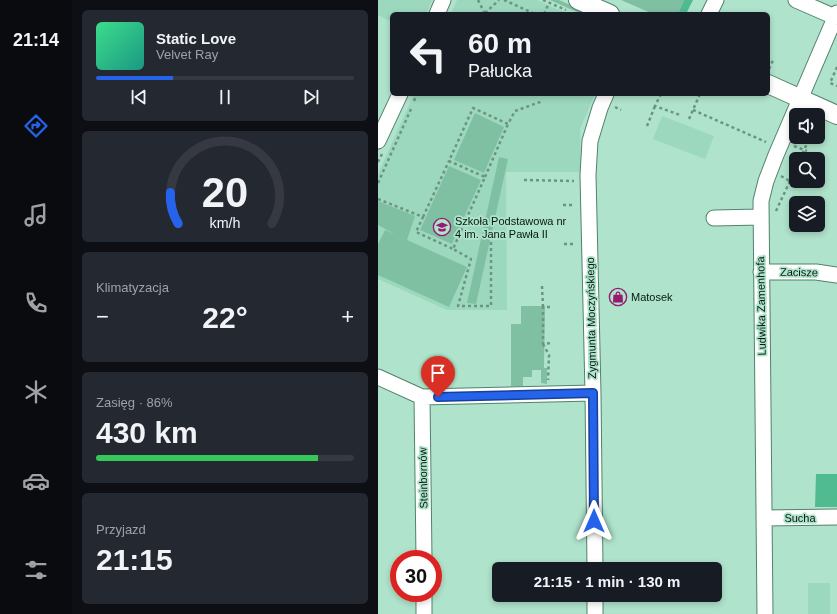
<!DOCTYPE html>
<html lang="pl">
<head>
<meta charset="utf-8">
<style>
  :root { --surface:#171b24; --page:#242831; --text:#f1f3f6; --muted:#9ea1a6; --line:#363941; --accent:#2563eb }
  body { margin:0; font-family:Helvetica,sans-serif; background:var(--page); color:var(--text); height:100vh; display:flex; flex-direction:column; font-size:15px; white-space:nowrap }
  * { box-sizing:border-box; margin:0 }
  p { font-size:13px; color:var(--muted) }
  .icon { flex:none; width:22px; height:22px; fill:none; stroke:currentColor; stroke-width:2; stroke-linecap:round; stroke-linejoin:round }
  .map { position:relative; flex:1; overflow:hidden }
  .sheet { display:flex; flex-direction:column; gap:10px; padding:10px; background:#0d0f14; width:306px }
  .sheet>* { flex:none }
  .guide { position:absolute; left:12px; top:12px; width:380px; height:84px; border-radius:6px; box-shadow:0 2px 6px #0003; background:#171b24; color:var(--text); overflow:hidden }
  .buttons { position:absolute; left:411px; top:108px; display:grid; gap:8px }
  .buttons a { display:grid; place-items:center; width:36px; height:36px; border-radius:6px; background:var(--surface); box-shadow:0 2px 6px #0003; font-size:20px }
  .speed { position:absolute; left:12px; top:550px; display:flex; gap:8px; font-size:20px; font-weight:700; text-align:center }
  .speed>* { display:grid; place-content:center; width:52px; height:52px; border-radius:50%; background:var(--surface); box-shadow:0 2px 6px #0003; line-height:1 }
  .speed .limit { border:6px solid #d22; background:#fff; color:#111 }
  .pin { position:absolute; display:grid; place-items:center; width:34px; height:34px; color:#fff; margin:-41px -17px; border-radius:50% 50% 50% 0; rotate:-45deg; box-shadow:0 0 4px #0007 }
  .pin .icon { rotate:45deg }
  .me { position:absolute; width:44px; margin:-22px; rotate:0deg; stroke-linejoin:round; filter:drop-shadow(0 0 3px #0008) }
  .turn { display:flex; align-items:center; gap:14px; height:84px; padding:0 12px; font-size:18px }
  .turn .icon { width:52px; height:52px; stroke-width:2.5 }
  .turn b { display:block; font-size:28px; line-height:34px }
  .big { font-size:30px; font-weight:700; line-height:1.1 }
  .sheet .widget { flex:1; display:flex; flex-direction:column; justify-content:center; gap:6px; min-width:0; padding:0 14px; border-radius:6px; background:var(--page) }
  .sheet .dial { align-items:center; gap:0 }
  .dial svg { height:104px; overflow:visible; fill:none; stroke:var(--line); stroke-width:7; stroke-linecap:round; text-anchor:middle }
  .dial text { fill:var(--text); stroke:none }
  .song { display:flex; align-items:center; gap:12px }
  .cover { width:48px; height:48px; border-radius:6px; background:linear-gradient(135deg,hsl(150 70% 55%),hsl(170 70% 35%)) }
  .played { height:4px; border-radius:2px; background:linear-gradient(90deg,var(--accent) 30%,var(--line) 30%) }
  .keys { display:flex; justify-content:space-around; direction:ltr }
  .heat { display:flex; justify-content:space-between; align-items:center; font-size:22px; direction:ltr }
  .charge { height:6px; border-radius:3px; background:linear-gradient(90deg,#34c759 86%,var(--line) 0) }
  .trip { position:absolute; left:114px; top:562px; width:230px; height:40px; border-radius:6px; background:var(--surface); box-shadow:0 2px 6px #0003; font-weight:700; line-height:40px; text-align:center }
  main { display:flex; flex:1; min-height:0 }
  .tabs { display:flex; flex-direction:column; width:72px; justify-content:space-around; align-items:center; background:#090b0e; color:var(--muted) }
  .tabs .icon { width:28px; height:28px }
  .tabs .active { color:var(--accent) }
  .tabs b { font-size:18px; color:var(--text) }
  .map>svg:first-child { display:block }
  .built { fill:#9cd8bd }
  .green { fill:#7fc0a3 }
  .forest { fill:#50ba91 }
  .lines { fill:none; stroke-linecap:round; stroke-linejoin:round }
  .minor-casing { stroke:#51826d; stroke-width:17 }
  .tertiary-casing { stroke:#51826d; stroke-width:20 }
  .path { stroke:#6d9482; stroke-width:2.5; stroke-dasharray:3 3; stroke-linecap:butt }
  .minor { stroke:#fff; stroke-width:15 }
  .tertiary { stroke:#fff; stroke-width:18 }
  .route-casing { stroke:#184099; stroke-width:10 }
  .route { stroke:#2563eb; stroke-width:7 }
  .labels { text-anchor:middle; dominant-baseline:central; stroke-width:3.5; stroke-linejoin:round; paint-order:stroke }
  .poi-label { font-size:11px; fill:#051911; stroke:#afe3cb; text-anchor:start }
  .street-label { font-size:11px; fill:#051911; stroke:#afe3cb }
</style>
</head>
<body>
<main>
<nav class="tabs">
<b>21:14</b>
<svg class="icon active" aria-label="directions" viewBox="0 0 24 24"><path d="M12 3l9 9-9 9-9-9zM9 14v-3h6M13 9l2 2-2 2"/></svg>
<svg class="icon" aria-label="music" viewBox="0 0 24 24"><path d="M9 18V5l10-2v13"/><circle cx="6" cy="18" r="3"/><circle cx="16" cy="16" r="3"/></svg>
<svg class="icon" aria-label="phone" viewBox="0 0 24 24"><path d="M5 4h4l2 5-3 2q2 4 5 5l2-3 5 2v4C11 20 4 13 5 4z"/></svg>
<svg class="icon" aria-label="climate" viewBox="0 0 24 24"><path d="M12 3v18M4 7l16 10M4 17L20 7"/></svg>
<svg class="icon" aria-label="car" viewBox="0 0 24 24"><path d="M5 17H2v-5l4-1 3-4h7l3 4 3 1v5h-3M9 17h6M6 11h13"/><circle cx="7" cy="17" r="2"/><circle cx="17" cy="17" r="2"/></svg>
<svg class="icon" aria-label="filters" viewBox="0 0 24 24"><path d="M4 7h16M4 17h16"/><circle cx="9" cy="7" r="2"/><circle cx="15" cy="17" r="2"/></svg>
</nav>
<section class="sheet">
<div class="widget">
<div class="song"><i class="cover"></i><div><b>Static Love</b><p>Velvet Ray</p></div></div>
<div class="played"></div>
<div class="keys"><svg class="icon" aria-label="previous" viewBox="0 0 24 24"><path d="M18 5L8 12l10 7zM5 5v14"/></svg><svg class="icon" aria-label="pause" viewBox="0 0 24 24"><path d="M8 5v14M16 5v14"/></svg><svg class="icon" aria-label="next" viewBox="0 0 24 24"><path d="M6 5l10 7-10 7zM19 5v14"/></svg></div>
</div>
<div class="widget dial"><svg viewBox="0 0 100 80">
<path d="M14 69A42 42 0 1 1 86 69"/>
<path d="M14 69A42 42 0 0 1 8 45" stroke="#2563eb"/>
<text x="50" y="56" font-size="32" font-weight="700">20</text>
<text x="50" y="72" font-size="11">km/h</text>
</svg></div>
<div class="widget"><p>Klimatyzacja</p>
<div class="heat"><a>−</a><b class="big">22°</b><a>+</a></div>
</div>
<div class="widget"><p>Zasięg · 86%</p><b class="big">430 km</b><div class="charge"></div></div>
<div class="widget"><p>Przyjazd</p><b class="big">21:15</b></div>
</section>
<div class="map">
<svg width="459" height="614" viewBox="0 0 459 614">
  <rect width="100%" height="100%" fill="#afe3cb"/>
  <path class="built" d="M 0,0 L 54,0 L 48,14 L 14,14 L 14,22 L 0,15 Z
    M 79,0 L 159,0 L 190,14 L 73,14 Z
    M 36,94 L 217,94 L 202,129 L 203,172 L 128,172 L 129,310 L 69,310 L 0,279 L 0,174 Z
    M 284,116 L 336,136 L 327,159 L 275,139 Z
    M 430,583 L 452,583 L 452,614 L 430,614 Z"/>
  <path class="green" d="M 172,0 L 181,0 L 210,13 L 203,14 Z
    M 243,0 L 306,0 L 300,14 L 275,14 Z
    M 97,113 L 126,127 L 106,173 L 76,160 Z
    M 121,157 L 130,159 L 98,304 L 89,303 Z
    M 71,166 L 103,180 L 74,244 L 42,230 Z
    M 0,201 L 37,216 L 29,240 L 89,267 L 71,307 L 0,275 L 0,244 L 7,230 L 17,234 L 0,225 Z
    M 143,306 L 167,306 L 166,368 L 169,368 L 169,384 L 163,383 L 163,370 L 154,370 L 154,377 L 145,377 L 145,386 L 133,386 L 133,324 L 143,324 Z"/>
  <path class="forest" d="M 306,0 L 315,0 L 308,14 L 300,14 Z
    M 438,474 L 459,474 L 459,507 L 437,507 Z"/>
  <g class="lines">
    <defs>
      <path id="minor" d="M 418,0 L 457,17
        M 59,14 L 65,0
        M 331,14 L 338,0
        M 0,141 L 22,94
        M 336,218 L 382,217
        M 383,272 L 438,272 L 459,275
        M 0,377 L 44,397 L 215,393
        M 44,397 L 46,559
        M 386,518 L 459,517
        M 217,569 L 215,393 L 210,175 L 212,141 L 222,108 L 228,94
        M 46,593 L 46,614
        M 217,595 L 217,614
        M 387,614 L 383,201 L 388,181 L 398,155 L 459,13"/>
      <path id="tertiary" d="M 200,0 L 232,14
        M 390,84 L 459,115"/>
    </defs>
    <use href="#minor" class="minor-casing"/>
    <use href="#tertiary" class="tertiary-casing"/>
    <path class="path" d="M 100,0 L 107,14
      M 126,0 L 157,14
      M 165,0 L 188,10
      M 107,13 L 121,0
      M 166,14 L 171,3
      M 459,67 L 452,83 L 459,86
      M 391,69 L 396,58
      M 283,94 L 277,106 L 302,115
      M 36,101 L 39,94
      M 237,107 L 243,110
      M 315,110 L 388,142
      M 311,119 L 322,94
      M 269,126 L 277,106
      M 416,146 L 429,151
      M 422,159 L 432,137
      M 0,162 L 4,154
      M 403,176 L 415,183
      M 107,177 L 130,124
      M 146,180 L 196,181
      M 0,183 L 33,109
      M 0,199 L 45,217 L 38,232 L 75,249
      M 185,205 L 197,205
      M 398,211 L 418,168
      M 45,217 L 71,161
      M 113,242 L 113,306 L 80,306 L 93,259 L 75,249 L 107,177 L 71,161 L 95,108 L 130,124 L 137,111 L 165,101
      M 186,244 L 197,244
      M 164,286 L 165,307
      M 172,307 L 165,307 L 165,344 L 173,343
      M 165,344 L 171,355 L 170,380"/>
    <use href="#minor" class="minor"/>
    <use href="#tertiary" class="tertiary"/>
  </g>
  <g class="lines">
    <defs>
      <path id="route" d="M 60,397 L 215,393 L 216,521"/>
    </defs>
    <use href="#route" class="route-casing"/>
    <use href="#route" class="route"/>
  </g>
  <defs>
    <symbol id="school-ring" viewBox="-11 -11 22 22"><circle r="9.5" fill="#afe3cb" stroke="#981970" stroke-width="1.5"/><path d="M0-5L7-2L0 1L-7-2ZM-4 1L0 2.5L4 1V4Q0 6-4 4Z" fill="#981970"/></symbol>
    <symbol id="shop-ring" viewBox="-11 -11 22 22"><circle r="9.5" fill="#afe3cb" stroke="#981970" stroke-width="1.5"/><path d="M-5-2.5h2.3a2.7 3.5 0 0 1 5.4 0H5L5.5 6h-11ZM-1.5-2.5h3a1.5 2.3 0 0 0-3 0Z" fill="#981970"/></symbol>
  </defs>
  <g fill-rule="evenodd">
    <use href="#school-ring" x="54" y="217" width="20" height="20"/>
    <use href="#shop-ring" x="230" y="287" width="20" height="20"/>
  </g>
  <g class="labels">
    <g class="poi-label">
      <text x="77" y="221">Szkoła Podstawowa nr<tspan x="77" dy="13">4 im. Jana Pawła II</tspan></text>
      <text x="253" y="297">Matosek</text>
    </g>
    <g class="street-label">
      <text transform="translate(421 272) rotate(1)">Zacisze</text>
      <text transform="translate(383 306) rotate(-91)">Ludwika Zamenhofa</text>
      <text transform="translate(213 318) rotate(-91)">Zygmunta Moczyńskiego</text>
      <text transform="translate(45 478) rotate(-91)">Steinbornów</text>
      <text x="422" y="518">Sucha</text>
    </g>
  </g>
</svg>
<div class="buttons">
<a><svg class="icon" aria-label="sound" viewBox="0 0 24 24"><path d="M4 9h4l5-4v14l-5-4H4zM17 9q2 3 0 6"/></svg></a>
<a><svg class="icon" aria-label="search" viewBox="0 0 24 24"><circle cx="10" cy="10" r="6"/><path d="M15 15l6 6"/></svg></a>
<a><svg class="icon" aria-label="layers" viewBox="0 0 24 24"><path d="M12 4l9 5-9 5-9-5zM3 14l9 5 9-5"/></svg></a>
</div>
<div class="speed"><div class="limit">30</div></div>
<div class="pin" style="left:60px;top:397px;background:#d93025"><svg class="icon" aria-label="arrive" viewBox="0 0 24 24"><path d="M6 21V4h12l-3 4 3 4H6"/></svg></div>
<svg class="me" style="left:216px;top:521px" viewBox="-20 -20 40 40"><path d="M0-17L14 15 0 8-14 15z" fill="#2563eb" stroke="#fff" stroke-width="4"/></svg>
<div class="trip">21:15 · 1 min · 130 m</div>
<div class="guide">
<div class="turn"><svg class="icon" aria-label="left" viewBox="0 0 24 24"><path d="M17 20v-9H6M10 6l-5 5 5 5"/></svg><div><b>60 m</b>Pałucka</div></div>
</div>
</div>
</main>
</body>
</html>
